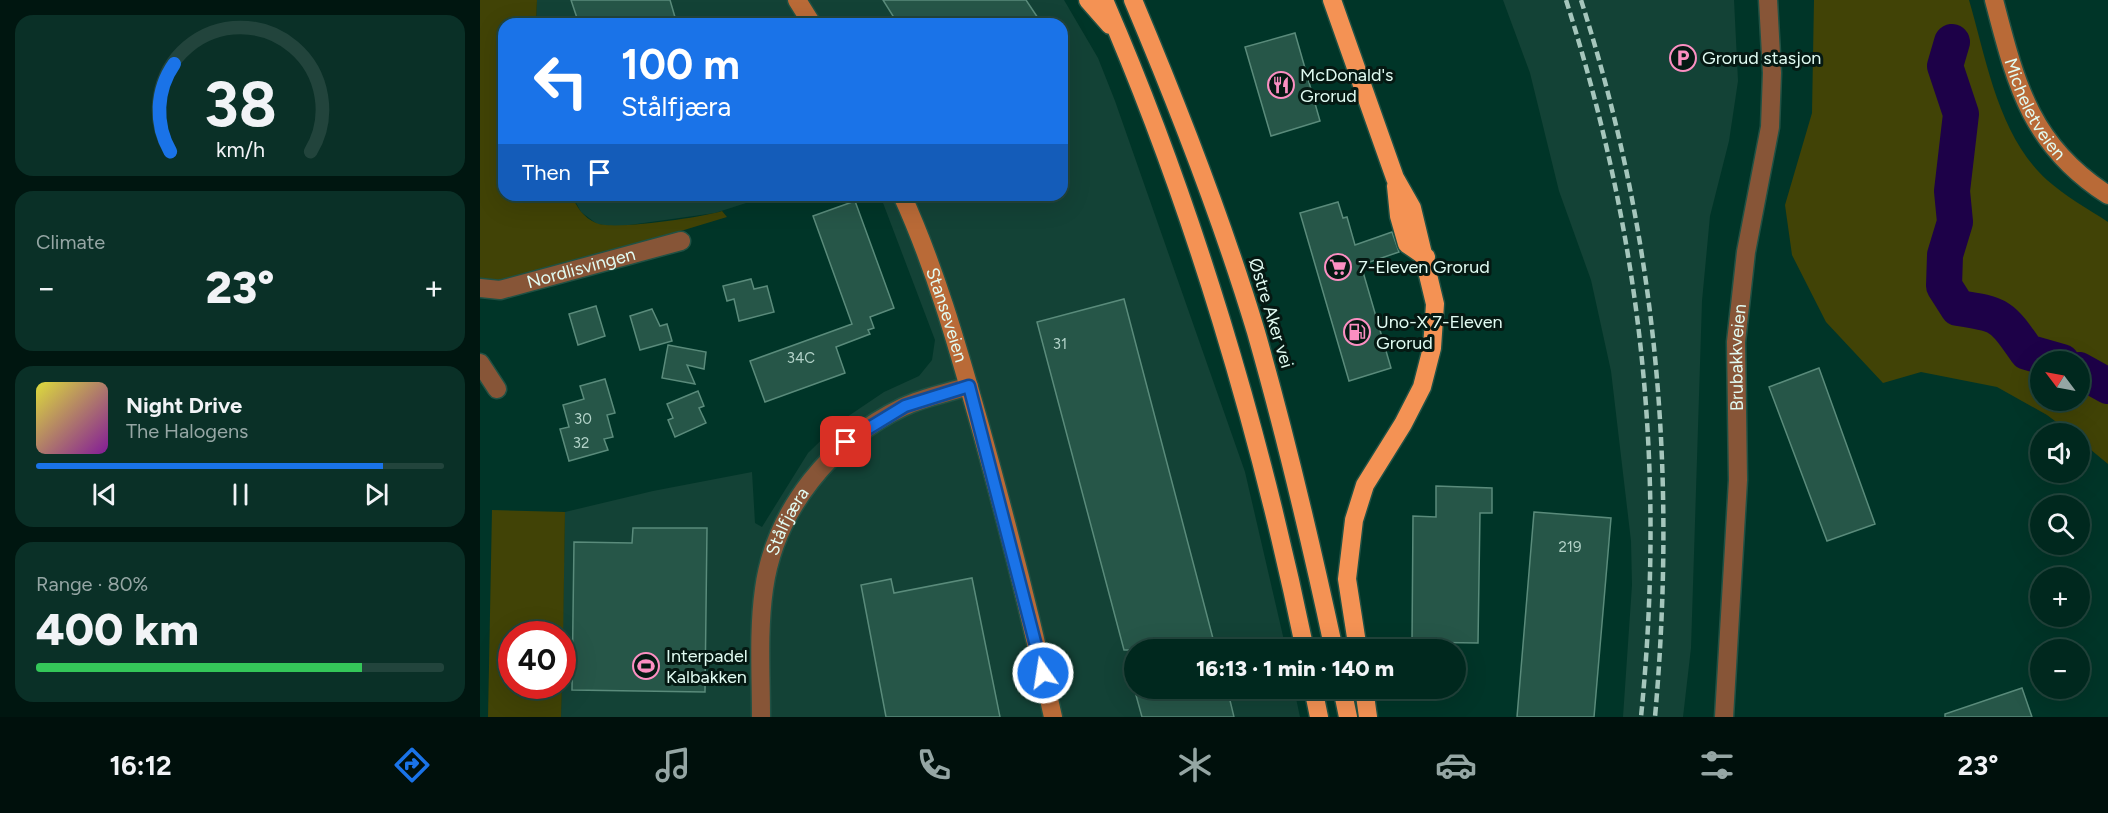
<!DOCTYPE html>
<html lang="en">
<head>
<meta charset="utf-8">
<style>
  :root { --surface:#00281e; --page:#0a3027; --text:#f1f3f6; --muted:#95a6a4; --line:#22443c; --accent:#1a73e8 }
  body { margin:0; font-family:Figtree,sans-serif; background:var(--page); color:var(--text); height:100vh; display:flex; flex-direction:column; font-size:22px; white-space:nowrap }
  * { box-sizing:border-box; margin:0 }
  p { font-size:20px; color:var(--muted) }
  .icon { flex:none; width:33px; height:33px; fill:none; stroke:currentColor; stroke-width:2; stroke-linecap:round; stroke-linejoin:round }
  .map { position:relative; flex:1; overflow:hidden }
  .sheet { display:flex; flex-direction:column; gap:15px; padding:15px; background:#001610; width:480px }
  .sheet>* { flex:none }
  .hud { position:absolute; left:18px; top:18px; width:570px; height:183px; border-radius:18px; box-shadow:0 6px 24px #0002,0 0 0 2px var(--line); background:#1a73e8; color:#fff; overflow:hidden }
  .needle { width:39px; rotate:302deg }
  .buttons { position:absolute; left:1550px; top:351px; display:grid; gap:12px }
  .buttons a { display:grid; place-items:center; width:60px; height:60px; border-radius:50%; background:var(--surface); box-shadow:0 6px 24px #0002,0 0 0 2px var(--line); font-size:30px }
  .speed { position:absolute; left:18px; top:621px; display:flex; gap:12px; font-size:30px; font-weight:700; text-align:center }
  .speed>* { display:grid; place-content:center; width:78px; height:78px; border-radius:50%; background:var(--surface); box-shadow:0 6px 24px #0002,0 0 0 2px var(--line); line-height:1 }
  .speed .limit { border:9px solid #d22; background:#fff; color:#111 }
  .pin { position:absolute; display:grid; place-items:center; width:51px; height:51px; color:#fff; margin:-26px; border-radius:12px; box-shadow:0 3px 9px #0006 }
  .me { position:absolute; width:66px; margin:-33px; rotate:347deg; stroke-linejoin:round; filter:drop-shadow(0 0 4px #0008) }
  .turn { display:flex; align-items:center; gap:21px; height:126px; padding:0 24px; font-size:27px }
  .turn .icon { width:78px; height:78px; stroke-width:2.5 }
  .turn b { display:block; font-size:42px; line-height:51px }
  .then { display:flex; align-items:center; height:57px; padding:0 24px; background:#0003; gap:12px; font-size:22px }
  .big { font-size:45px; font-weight:800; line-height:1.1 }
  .sheet .card { flex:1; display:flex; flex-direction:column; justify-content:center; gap:9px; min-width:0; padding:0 21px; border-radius:18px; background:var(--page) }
  .sheet .dial { align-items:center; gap:0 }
  .dial svg { height:156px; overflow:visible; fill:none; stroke:var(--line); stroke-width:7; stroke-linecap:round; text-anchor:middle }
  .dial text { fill:var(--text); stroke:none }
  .song { display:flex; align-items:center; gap:18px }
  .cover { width:72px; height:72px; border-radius:9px; background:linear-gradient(135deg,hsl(60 70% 55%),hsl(290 70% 35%)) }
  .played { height:6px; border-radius:3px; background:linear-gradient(90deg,var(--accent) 85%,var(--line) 85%) }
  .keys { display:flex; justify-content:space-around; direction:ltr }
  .heat { display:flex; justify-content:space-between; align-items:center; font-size:33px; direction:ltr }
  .charge { height:9px; border-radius:4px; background:linear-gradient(90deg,#34c759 80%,var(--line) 0) }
  .trip { position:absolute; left:644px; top:639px; width:342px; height:60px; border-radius:30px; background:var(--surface); box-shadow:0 6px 24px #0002,0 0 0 2px var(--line); font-weight:800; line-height:60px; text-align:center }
  .tab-bar { display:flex; height:96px; justify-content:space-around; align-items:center; background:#00100c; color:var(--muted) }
  .tab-bar .icon { width:42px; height:42px }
  .tab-bar .on { color:var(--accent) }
  .tab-bar b { font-size:27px; color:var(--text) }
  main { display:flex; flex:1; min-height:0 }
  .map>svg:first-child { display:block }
  .built { fill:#134236 }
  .green { fill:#414306; fill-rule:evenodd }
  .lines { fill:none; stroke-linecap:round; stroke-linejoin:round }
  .river { stroke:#1d0148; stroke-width:36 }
  .building { fill:#265648; stroke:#5a8b7b; stroke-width:1.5 }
  .street-casing { stroke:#205144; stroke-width:21 }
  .secondary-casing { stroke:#205144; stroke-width:21 }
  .highway-casing { stroke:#205144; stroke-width:21 }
  .street { stroke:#875537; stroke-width:18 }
  .secondary { stroke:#b96a37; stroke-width:18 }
  .highway { stroke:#f49254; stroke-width:18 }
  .rail { stroke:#a5c6bc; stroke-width:4.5; stroke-dasharray:9 4.5; stroke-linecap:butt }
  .route-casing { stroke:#114b97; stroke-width:15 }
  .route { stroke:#1a73e8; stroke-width:10 }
  .labels { text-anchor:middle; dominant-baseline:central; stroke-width:6; stroke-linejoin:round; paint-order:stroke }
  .number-label { font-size:15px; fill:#b2d2c8 }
  .poi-label { font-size:18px; fill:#e1fbf2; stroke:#051913; text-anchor:start }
  .street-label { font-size:18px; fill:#e1fbf2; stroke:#051913 }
</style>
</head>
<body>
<main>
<section class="sheet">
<div class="card dial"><svg viewBox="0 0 100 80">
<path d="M14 69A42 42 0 1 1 86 69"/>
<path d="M14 69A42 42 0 0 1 16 24" stroke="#1a73e8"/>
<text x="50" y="56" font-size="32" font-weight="700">38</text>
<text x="50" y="72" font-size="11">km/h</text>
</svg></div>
<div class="card"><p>Climate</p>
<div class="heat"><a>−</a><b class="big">23°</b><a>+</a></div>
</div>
<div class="card">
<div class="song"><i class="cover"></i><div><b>Night Drive</b><p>The Halogens</p></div></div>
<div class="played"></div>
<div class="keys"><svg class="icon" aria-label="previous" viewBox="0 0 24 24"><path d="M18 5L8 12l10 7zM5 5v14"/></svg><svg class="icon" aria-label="pause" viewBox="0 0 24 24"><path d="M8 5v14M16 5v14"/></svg><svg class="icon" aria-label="next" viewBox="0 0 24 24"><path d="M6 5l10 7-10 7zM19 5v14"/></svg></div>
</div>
<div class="card"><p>Range · 80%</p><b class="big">400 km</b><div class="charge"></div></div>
</section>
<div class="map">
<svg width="1628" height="717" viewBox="0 0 1628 717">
  <rect width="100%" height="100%" fill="#003528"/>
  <path class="built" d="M 57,0 L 584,0 L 618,58 L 635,101 L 765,472 L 806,649 L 654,650 L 654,688 L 814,689 L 820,717 L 81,717 L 85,512 L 173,491 L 272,472 L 275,523 L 282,527 L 328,453 L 361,421 L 404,392 L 439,376 L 452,360 L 455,340 L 400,195 L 582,195 L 582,24 L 56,24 Z
    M 1023,0 L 1254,0 L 1258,81 L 1249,141 L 1230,216 L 1222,301 L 1211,648 L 1203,717 L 1143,717 L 1152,585 L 1151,541 L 1131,371 L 1111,280 L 1079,191 L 1050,73 Z
    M 92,195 L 291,195 L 235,213 L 135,227 L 117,224 L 101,212 Z"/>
  <path class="green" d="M 0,0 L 57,0 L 56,24 L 24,24 L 24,195 L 92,195 C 96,207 104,218 116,223 C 131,231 224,217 242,211 L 247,217 L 72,270 L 27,281 L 0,280 Z
    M 1334,0 L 1489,0 C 1507,61 1518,135 1567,180 C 1585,196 1608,209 1628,222 L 1628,464 L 1599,440 L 1599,434 L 1591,433 L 1567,415 L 1517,387 L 1441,372 L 1403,383 L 1346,322 L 1312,255 L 1305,205 L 1332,113 ZM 1560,362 L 1599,362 L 1599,400 L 1560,400 Z
    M 12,510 L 85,512 L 83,642 L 82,634 L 32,634 L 32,686 L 82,686 L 81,717 L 8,717 Z"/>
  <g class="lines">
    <path class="river" d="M 1472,42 L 1465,66 L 1481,114 L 1472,191 L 1475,222 L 1465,255 L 1464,286 L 1478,308 C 1521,314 1522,316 1547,352 L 1582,362
      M 1599,370 L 1628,386"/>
  </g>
  <path class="building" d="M 91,0 L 190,0 L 197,24 L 99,24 Z
    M 403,0 L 546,0 L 562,24 L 418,24 Z
    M 815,33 L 840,121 L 791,136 L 765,47 Z
    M 375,201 L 414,308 L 390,317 L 394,328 L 388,330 L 390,334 L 356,347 L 365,373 L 285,402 L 270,361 L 372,324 L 333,216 Z
    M 858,202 L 863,218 L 867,217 L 875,245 L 912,232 L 919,252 L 881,265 L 911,368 L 869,381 L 820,213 Z
    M 271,279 L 274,289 L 287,286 L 294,312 L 259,321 L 254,299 L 247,301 L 243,286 Z
    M 644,299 L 736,650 L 644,650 L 557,322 Z
    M 116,306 L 125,336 L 98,345 L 89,314 Z
    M 172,309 L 180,326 L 187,324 L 192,341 L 160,350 L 150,316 Z
    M 188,345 L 226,352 L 224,369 L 207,365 L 215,384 L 182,378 Z
    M 1339,368 L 1395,524 L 1347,541 L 1289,387 Z
    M 125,379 L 135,413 L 127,415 L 133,437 L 124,439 L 128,450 L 89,461 L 80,429 L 89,427 L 83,405 L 104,399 L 100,386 Z
    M 218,391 L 224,406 L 219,408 L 226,423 L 195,437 L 188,420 L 193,418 L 187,404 Z
    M 956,486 L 1012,488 L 1012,513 L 1000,513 L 998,643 L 932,642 L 933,516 L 956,517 Z
    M 1054,512 L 1131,518 L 1114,717 L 1037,717 Z
    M 153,528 L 227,528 L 225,692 L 92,690 L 94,542 L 152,543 Z
    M 492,578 L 520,717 L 406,717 L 381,585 L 411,579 L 414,593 Z
    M 654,688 L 747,688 L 754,717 L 662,717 Z
    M 1542,688 L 1552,717 L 1465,717 L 1465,714 Z"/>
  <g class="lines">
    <defs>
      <g id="street">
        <path id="s1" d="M 0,288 L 20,290 L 201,241"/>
        <path d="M 0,363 L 17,389"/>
        <path id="s2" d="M 281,717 C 281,675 278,631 284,589 C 295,509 352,441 423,407 C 444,397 467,393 489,386"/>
        <path id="s3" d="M 1244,717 L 1258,480 L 1256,342 L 1266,252 L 1290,127 L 1292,73 L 1288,0"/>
      </g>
      <g id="secondary">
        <path d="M 317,0 L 332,24"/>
        <path id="s4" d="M 1514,0 C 1536,84 1550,145 1628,195"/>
        <path id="s5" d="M 422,195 C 457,272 479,352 502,433 C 528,527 552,622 573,717"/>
      </g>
      <path id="highway" d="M 608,0 L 630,25
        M 624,0 C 713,205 780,431 825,650
        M 653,0 C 699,109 742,219 776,332 C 806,437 831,543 854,650
        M 852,0 L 915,178 L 932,208 L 955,304 L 952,348 L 942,387 L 923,424 L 885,485 L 874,520 L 867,579 L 878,650
        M 916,186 L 919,216 L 927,244 L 946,257
        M 833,688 L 839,717
        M 862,688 L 868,717
        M 884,688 L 888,717"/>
    </defs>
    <use href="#street" class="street-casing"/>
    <use href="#secondary" class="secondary-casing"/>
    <use href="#highway" class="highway-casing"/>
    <use href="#street" class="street"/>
    <use href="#secondary" class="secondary"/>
    <use href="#highway" class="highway"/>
    <path class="rail" d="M 1086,0 C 1162,239 1186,467 1161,717
      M 1101,0 C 1177,238 1197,469 1175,717"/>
  </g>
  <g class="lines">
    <defs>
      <path id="route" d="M 366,442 L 425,406 L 489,386 L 563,673"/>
    </defs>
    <use href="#route" class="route-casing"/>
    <use href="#route" class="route"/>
  </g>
  <defs>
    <symbol id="parking-ring" viewBox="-11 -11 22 22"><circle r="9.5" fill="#051913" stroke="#fc8fc2" stroke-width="1.5"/><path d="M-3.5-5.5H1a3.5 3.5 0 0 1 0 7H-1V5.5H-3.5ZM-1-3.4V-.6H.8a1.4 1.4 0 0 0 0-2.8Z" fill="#fc8fc2"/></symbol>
    <symbol id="restaurant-ring" viewBox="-11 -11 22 22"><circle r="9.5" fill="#051913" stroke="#fc8fc2" stroke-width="1.5"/><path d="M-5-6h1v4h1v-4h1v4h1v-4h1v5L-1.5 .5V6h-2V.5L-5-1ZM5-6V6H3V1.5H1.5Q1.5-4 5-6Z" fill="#fc8fc2"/></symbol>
    <symbol id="supermarket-ring" viewBox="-11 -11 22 22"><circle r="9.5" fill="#051913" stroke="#fc8fc2" stroke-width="1.5"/><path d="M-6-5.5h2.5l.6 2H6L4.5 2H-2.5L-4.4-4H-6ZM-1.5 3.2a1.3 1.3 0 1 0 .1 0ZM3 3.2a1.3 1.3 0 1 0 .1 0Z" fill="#fc8fc2"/></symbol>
    <symbol id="fuel-ring" viewBox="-11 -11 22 22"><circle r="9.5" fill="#051913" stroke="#fc8fc2" stroke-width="1.5"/><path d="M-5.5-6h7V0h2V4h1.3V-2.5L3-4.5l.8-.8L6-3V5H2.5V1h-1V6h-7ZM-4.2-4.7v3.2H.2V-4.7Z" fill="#fc8fc2"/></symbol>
    <symbol id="stadium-ring" viewBox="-11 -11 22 22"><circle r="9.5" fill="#051913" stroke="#fc8fc2" stroke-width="1.5"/><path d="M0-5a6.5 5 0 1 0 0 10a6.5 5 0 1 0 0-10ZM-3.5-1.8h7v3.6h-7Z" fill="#fc8fc2"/></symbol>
  </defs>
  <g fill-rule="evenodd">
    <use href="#parking-ring" x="1188" y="43" width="30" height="30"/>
    <use href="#restaurant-ring" x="786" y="70" width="30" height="30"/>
    <use href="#supermarket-ring" x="843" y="252" width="30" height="30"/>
    <use href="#fuel-ring" x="862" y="317" width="30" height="30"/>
    <use href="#stadium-ring" x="151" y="651" width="30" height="30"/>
  </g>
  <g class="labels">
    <g class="number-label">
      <text x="580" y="344">31</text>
      <text x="321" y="358">34C</text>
      <text x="103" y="419">30</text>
      <text x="101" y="443">32</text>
      <text x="1090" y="547">219</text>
    </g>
    <g class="poi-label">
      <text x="1222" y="58">Grorud stasjon</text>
      <text x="820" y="75">McDonald's<tspan x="820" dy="21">Grorud</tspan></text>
      <text x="878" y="267">7-Eleven Grorud</text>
      <text x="896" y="322">Uno-X 7-Eleven<tspan x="896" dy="21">Grorud</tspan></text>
      <text x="186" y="656">Interpadel<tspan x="186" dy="21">Kalbakken</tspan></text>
    </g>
    <g class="street-label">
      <text stroke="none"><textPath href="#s4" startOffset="117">Micheletveien</textPath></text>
      <text stroke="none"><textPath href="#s1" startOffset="104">Nordlisvingen</textPath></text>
      <text transform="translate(791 313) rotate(73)">Østre Aker vei</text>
      <text stroke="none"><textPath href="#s5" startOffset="128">Stanseveien</textPath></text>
      <text stroke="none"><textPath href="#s3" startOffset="360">Brubakkveien</textPath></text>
      <text stroke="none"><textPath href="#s2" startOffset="200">Stålfjæra</textPath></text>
    </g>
  </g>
</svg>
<div class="buttons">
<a><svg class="needle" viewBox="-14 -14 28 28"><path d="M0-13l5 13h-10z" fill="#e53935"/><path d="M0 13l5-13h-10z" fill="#95a6a4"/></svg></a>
<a><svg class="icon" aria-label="sound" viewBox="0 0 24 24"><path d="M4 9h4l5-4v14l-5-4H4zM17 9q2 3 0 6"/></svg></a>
<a><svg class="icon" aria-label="search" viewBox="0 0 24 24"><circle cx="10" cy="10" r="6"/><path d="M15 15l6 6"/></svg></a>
<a>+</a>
<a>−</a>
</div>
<div class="speed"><div class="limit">40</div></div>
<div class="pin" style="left:366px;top:442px;background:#d93025"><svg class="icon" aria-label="arrive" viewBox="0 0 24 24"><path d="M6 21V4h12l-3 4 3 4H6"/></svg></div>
<svg class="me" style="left:563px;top:673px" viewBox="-20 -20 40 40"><circle r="17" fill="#1a73e8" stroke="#fff" stroke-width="3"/><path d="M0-11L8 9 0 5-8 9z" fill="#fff"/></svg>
<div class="trip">16:13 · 1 min · 140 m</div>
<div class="hud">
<div class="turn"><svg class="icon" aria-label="left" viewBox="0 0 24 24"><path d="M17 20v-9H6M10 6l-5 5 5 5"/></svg><div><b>100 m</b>Stålfjæra</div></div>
<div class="then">Then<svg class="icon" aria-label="arrive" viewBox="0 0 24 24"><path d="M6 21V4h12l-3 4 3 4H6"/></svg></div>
</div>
</div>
</main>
<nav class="tab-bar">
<b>16:12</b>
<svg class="icon on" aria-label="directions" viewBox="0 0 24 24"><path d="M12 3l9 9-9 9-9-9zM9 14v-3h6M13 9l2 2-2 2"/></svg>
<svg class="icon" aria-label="music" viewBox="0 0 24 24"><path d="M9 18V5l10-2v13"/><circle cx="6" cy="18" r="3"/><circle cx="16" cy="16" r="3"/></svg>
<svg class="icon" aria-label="phone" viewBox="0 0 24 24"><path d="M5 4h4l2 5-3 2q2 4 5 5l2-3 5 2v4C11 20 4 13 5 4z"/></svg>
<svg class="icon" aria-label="climate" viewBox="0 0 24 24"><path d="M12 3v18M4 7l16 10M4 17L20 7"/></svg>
<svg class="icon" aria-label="car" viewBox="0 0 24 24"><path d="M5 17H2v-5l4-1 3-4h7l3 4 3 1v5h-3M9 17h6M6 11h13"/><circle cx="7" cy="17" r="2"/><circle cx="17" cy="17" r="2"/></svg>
<svg class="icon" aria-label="filters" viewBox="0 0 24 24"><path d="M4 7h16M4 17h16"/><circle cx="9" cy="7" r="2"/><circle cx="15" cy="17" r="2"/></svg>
<b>23°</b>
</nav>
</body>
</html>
